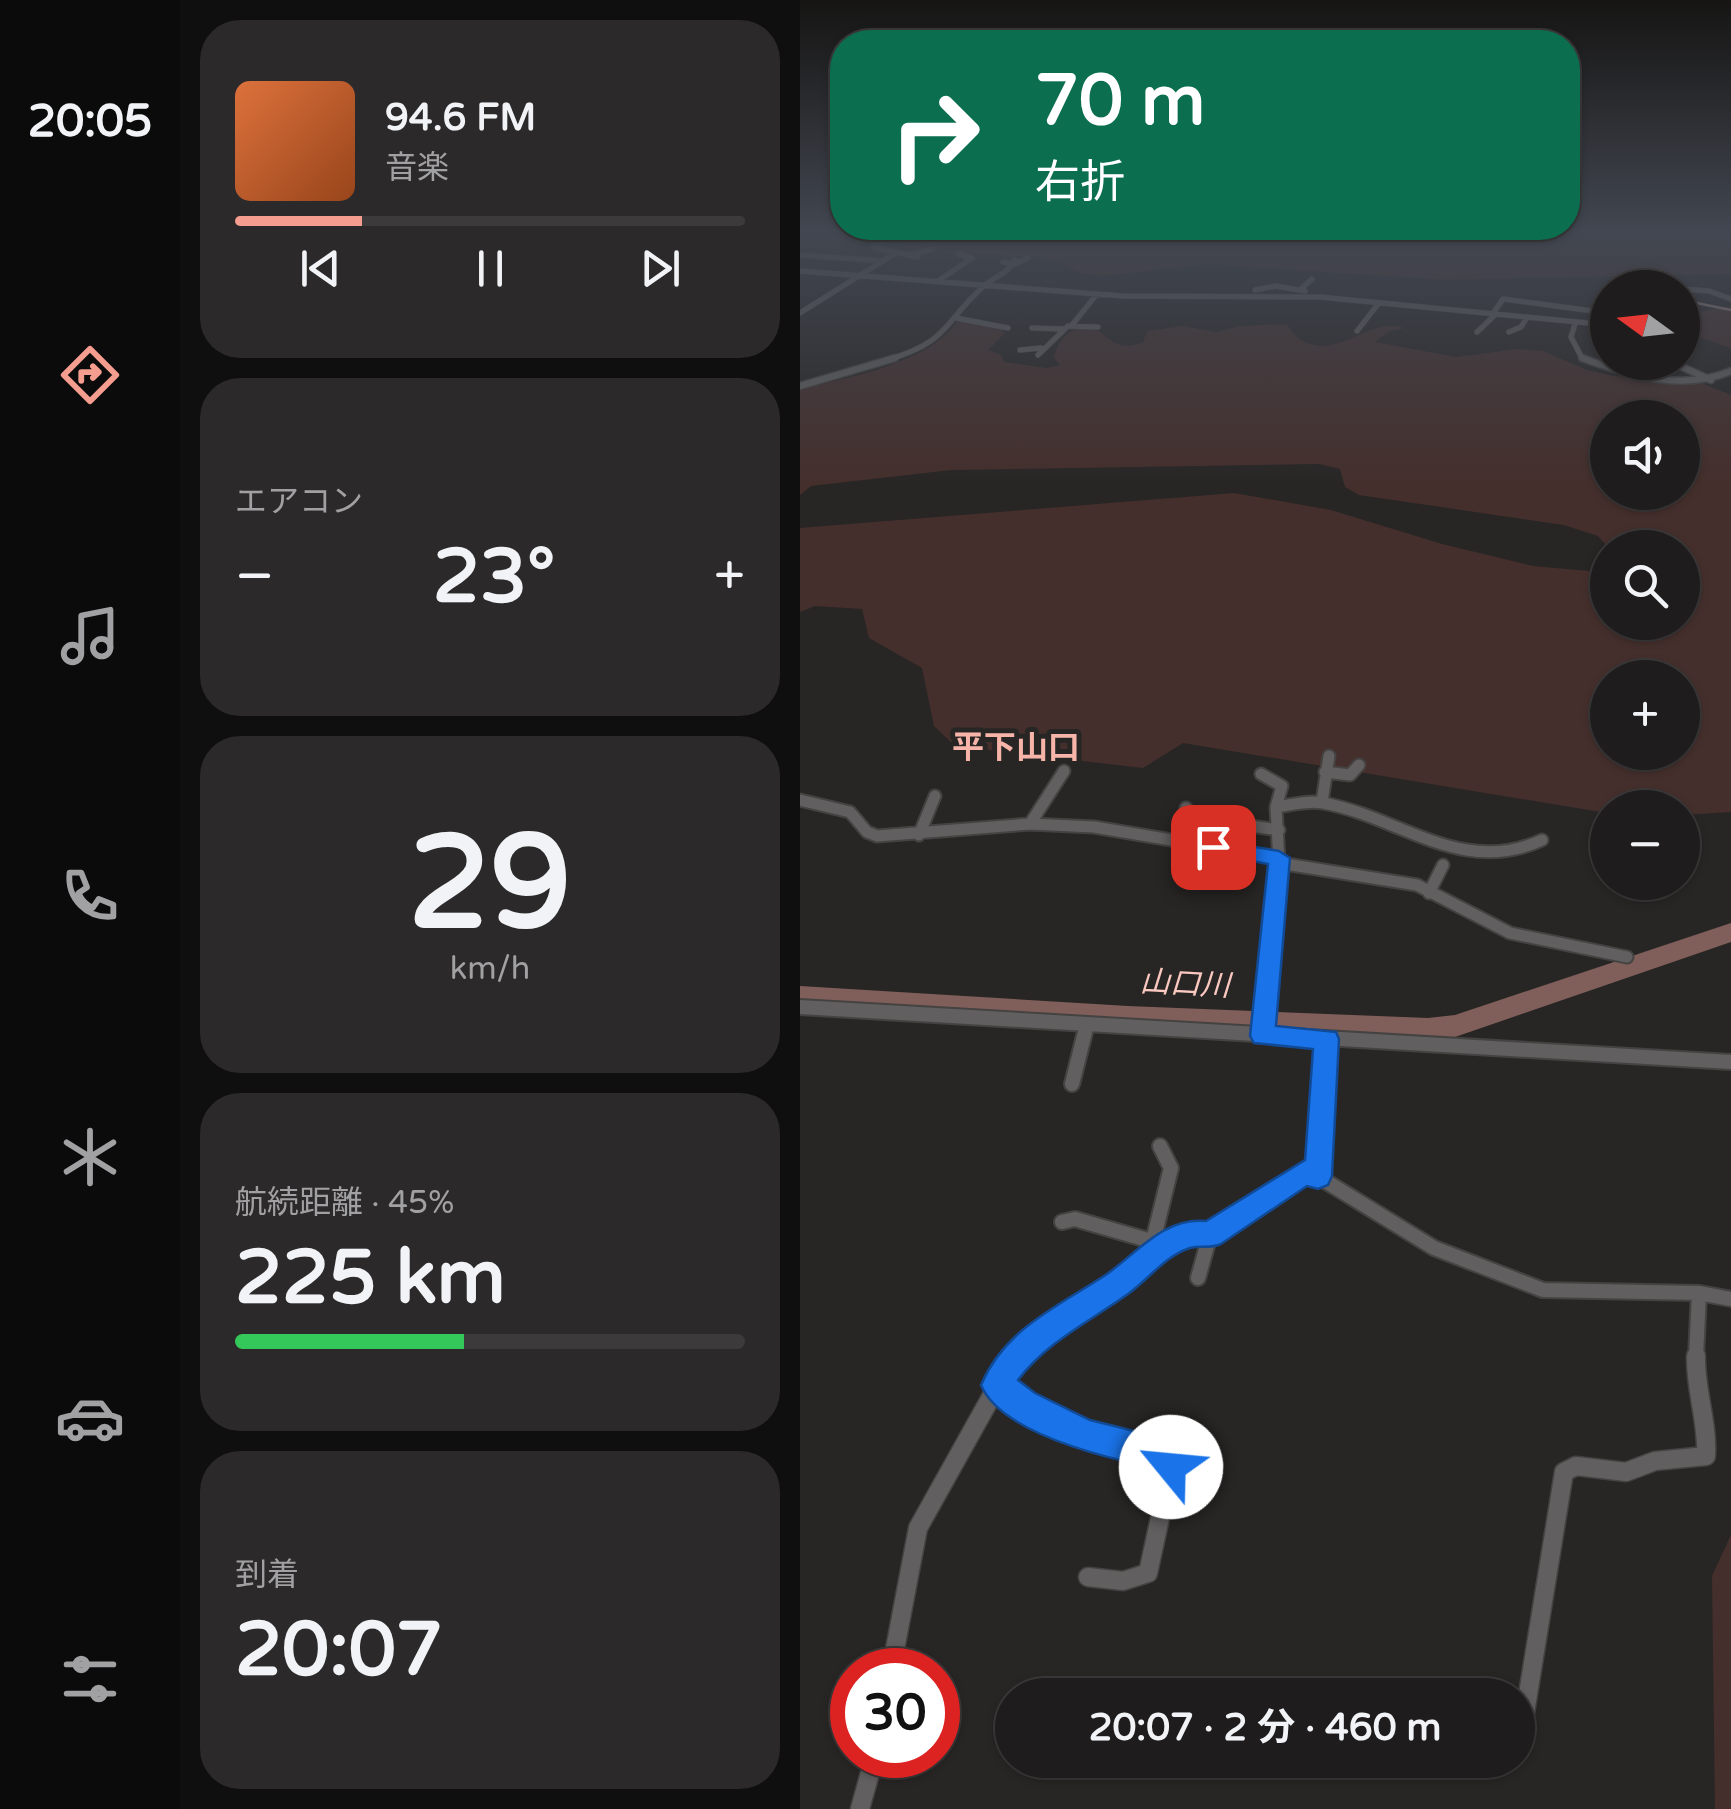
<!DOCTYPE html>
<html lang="ja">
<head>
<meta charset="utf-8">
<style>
  :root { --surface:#1e1c1c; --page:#2b2929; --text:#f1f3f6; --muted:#a1a1a3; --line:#3c3a3b; --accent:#f59d8f }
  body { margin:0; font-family:"Varela Round","Noto Sans JP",sans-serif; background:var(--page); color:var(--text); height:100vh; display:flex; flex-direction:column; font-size:38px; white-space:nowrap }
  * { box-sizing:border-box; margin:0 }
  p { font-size:32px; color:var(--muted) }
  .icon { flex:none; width:55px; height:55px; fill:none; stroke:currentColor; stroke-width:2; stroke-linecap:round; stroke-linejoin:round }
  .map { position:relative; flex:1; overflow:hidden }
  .sheet { display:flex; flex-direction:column; gap:20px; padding:20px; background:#100f0f; width:620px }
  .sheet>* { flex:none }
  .guide { position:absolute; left:30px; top:30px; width:750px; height:210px; border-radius:40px; box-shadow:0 2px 8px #0004,0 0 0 2px var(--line); background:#0b6e4f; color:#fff; overflow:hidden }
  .needle { width:65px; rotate:285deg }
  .buttons { position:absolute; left:790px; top:270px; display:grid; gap:20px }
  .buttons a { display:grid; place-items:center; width:110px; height:110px; border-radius:50%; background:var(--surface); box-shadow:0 2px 8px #0004,0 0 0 2px var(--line); font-size:50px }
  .speed { position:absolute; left:30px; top:1648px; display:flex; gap:20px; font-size:50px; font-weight:700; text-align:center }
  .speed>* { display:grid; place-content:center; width:130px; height:130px; border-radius:50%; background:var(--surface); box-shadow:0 2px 8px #0004,0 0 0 2px var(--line); line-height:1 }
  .speed .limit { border:15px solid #d22; background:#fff; color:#111 }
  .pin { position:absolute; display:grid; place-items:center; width:85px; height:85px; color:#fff; margin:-42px; border-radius:20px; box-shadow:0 5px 15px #0006 }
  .me { position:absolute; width:110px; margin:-55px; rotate:298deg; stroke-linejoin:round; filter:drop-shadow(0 0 8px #0008) }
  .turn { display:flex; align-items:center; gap:35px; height:210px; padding:0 40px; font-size:45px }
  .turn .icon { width:130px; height:130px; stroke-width:2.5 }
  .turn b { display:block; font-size:70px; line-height:85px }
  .big { font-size:75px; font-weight:700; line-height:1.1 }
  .sheet .widget { flex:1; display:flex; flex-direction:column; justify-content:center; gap:15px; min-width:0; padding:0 35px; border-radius:40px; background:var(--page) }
  .sheet .dial { align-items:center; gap:0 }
  .dial b { font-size:130px; line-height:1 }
  .song { display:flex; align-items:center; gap:30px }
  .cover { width:120px; height:120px; border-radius:15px; background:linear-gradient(135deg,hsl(20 70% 55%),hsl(20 70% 35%)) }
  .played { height:10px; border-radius:5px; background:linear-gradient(90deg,var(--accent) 25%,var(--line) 25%) }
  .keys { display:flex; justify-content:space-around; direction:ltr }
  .heat { display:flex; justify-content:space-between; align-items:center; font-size:55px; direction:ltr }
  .charge { height:15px; border-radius:8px; background:linear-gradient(90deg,#34c759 45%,var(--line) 0) }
  .trip { position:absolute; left:195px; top:1678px; width:540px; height:100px; border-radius:50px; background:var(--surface); box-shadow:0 2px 8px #0004,0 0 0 2px var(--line); font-weight:700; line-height:100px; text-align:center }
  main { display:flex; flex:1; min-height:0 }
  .tab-bar { display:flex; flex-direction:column; width:180px; justify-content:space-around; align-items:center; background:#0c0b0b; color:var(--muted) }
  .tab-bar .icon { width:70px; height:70px }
  .tab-bar .selected { color:var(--accent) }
  .tab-bar b { font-size:45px; color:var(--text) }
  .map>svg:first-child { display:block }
  .green { fill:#442f2c; fill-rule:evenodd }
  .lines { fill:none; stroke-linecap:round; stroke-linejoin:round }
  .stream { stroke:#9c8581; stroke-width:2.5 }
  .river { fill:#805f5a; fill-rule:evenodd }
  .street-far4-casing { stroke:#454342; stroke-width:6 }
  .street-far3-casing { stroke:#454342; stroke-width:9 }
  .street-far2-casing { stroke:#454342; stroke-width:15 }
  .street-far1-casing { stroke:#454342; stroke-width:18 }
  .street-casing { stroke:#454342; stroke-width:21 }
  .street-far4 { stroke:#615f5f; stroke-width:5 }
  .street-far3 { stroke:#615f5f; stroke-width:6 }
  .street-far2 { stroke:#615f5f; stroke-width:11 }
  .street-far1 { stroke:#615f5f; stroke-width:14 }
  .street { stroke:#615f5f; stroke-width:18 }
  .route { fill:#1a73e8; stroke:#114b97; stroke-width:2.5 }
  .labels { text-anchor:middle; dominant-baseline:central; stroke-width:10; stroke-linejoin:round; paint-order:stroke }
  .water-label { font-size:30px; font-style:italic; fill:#fcc9c1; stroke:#282625 }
  .quarter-label { font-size:32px; font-weight:bold; fill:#f7b4a9; stroke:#282625 }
</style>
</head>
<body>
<main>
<nav class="tab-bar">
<b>20:05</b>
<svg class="icon selected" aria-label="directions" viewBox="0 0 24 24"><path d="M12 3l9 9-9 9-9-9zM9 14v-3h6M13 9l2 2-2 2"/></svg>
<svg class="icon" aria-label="music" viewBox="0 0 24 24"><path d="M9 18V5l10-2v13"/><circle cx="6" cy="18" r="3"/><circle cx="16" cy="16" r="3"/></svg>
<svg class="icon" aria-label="phone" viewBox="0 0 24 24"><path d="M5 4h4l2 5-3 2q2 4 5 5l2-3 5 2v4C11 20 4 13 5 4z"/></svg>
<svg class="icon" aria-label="climate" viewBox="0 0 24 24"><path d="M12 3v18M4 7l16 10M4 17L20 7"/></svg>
<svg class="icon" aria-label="car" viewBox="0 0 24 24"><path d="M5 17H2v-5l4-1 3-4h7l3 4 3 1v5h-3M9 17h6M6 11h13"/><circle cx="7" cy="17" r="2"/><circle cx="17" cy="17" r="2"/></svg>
<svg class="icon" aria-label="filters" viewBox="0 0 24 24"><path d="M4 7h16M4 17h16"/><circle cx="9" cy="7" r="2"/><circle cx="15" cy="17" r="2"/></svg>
</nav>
<section class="sheet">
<div class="widget">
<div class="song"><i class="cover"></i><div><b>94.6 FM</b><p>音楽</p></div></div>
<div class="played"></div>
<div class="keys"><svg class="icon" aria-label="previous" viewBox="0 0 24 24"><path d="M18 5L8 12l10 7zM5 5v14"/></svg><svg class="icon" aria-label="pause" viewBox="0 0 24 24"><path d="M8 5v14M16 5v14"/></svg><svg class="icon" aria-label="next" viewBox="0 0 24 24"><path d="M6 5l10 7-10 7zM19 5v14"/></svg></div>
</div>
<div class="widget"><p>エアコン</p>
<div class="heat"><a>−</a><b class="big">23°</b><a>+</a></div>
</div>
<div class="widget dial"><b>29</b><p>km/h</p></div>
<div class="widget"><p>航続距離 · 45%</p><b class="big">225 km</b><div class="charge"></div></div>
<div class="widget"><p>到着</p><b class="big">20:07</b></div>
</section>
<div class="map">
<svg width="931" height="1809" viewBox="0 0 931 1809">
  <rect width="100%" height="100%" fill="#282625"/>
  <path class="green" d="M 86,232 L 931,232 L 931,274 L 644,280 L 407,264 L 301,276 L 281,273 L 256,260 L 116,249 L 100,245 Z
    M 931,306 L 931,348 L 889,334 L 883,327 L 883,315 Z
    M 164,320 L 202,329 L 204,334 L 188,350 L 201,355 L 204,362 L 247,368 L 260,365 L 254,358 C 258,338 275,321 297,330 C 305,334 309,341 318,344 C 327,347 335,345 343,342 L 347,331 L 382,326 L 416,332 L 441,326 L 486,324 C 491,328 493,335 501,340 C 539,361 568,316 605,328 L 588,332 L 575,342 L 656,357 L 718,349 L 743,351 L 787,370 L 814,376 L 896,381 L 931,395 L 931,812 L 883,815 L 882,808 L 808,808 L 807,813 L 383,743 L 343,768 L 155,746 L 134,726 L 122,668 L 69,638 L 62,609 L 15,606 L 0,612 L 0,528 L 434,493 L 531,510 L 642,544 L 733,566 L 800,572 L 807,564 L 808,622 L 882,622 L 882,548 L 808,547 L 798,536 L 764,525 L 559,495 L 545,487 L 540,469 L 519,464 L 151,470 L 11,486 L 0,495 L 0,389 C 48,378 128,363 157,322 ZM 808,418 L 882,418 L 882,492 L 808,492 ZM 808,678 L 882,678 L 882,752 L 808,752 Z
    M 931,1535 L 931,1809 L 915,1809 L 912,1576 Z"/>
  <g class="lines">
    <path class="stream" d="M 882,300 L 931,310"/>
    <path class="river" d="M 931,923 L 931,942 L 655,1037 L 628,1040 L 328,1028 L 0,1008 L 0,986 L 328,1006 L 628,1018 L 655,1015 Z"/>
    <defs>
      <path id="street-far4" d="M 99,232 L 73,247 L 118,257
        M 0,255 L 83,261
        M 110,255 L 132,249
        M 203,262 L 215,264 L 228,258
        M 0,271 L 323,296 L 520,297 L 808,325
        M 138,281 L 172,258 L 158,254
        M 825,288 L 864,288
        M 501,289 L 512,279
        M 882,289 L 909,291 L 931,299
        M 455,290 L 476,286 L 505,291
        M 0,313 L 94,254
        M 692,315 L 703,299 L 808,313
        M 156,318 L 208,328
        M 775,324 L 771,337 L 782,358 L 789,360
        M 272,325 L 297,294
        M 232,328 L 263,329
        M 557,331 L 579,303
        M 677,332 L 695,315
        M 709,332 L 721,327 L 726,319
        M 220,350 L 241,348
        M 238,355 L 268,326 L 298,327
        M 87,360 C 151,341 142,323 185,285 C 196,276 208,273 215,260"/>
      <path id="street-far3" d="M 782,358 C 829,375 882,392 931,371
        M 837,362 L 878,365 L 911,380
        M 0,386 L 95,358"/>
      <path id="street-far2" d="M 525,772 L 550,775 L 559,765
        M 461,774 L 482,786 L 476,807 L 479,863 L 466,1008
        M 0,800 L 50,812 L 67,832 L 77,836 L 230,824 L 294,827 L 479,858
        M 522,802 L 529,756
        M 476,807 C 491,805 507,800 523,803 C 600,817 662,877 742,840
        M 230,824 L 264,771
        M 436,824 L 479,830
        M 119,835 L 135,796
        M 380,842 L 386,808
        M 479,863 L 617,885 L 710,933 L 827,957
        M 629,893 L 643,865
        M 0,1007 L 11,1008"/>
      <path id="street-far1" d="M 0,1007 L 931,1062
        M 463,1036 L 466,1005
        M 272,1084 L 287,1024
        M 517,1176 L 526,1039
        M 262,1222 L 275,1219 L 365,1245 L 355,1233 L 371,1168 L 360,1146
        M 398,1278 L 410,1235
        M 216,1358 L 245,1329 L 320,1282 L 355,1251 L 390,1233 L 410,1235 L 504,1172 L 517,1176 L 634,1248 L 743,1290 L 899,1293 L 931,1299
        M 896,1358 L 899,1293"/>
      <path id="street" d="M 198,1385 C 221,1402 245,1417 272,1428 C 304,1440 350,1440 371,1467 L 348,1573 L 323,1581 L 288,1577
        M 91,1670 L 118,1528 L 209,1365 L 218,1356
        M 723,1725 L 764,1472 L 776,1466 L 826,1472 L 855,1461 L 906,1456 C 908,1422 895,1390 896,1356
        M 60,1809 L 75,1755"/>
    </defs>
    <use href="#street-far4" class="street-far4-casing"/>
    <use href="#street-far3" class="street-far3-casing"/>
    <use href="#street-far2" class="street-far2-casing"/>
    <use href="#street-far1" class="street-far1-casing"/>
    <use href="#street" class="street-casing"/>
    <use href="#street-far4" class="street-far4"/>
    <use href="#street-far3" class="street-far3"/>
    <use href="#street-far2" class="street-far2"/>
    <use href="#street-far1" class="street-far1"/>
    <use href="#street" class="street"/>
  </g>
  <linearGradient id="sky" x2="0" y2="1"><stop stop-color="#161514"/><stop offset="0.48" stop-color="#424751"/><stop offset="1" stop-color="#424751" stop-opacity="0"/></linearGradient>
  <rect width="931" height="485" fill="url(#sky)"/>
  <path class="route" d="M 413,840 L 479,851 L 490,858 L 476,1026 L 536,1032 L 539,1039 L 532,1176 L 528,1185 L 518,1189 L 507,1186 L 421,1244 C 410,1249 401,1245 390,1248 C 365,1256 349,1279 328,1294 C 289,1322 248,1341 218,1380 L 235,1393 L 290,1420 L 371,1440 L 388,1467 L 383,1479 L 371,1484 L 359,1479 L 350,1467 C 303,1457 201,1433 181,1385 C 205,1328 259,1306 307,1274 C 338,1252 364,1217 406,1221 L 505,1160 L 513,1049 L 454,1043 L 450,1036 L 468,864 L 405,852 L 402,847 L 405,842 Z"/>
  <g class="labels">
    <g class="water-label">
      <text transform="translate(385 984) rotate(3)">山口川</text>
    </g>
    <g class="quarter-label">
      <text x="216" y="748">平下山口</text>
    </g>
  </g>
</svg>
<div class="buttons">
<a><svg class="needle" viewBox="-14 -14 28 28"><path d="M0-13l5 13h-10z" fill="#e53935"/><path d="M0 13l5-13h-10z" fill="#a1a1a3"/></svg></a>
<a><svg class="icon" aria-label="sound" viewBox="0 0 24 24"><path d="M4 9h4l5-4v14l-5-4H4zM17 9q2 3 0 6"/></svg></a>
<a><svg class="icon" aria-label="search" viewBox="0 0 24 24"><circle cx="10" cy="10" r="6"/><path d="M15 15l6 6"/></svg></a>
<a>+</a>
<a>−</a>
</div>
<div class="speed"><div class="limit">30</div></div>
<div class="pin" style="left:413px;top:847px;background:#d93025"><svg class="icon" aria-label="arrive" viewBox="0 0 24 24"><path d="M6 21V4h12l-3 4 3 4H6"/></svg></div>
<svg class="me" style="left:371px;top:1467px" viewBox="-20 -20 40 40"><circle r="19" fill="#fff"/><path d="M0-13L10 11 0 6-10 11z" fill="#1a73e8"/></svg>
<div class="trip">20:07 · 2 分 · 460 m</div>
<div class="guide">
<div class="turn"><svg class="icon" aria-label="right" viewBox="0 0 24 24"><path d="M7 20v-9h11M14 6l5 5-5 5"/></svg><div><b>70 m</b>右折</div></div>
</div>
</div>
</main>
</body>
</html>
